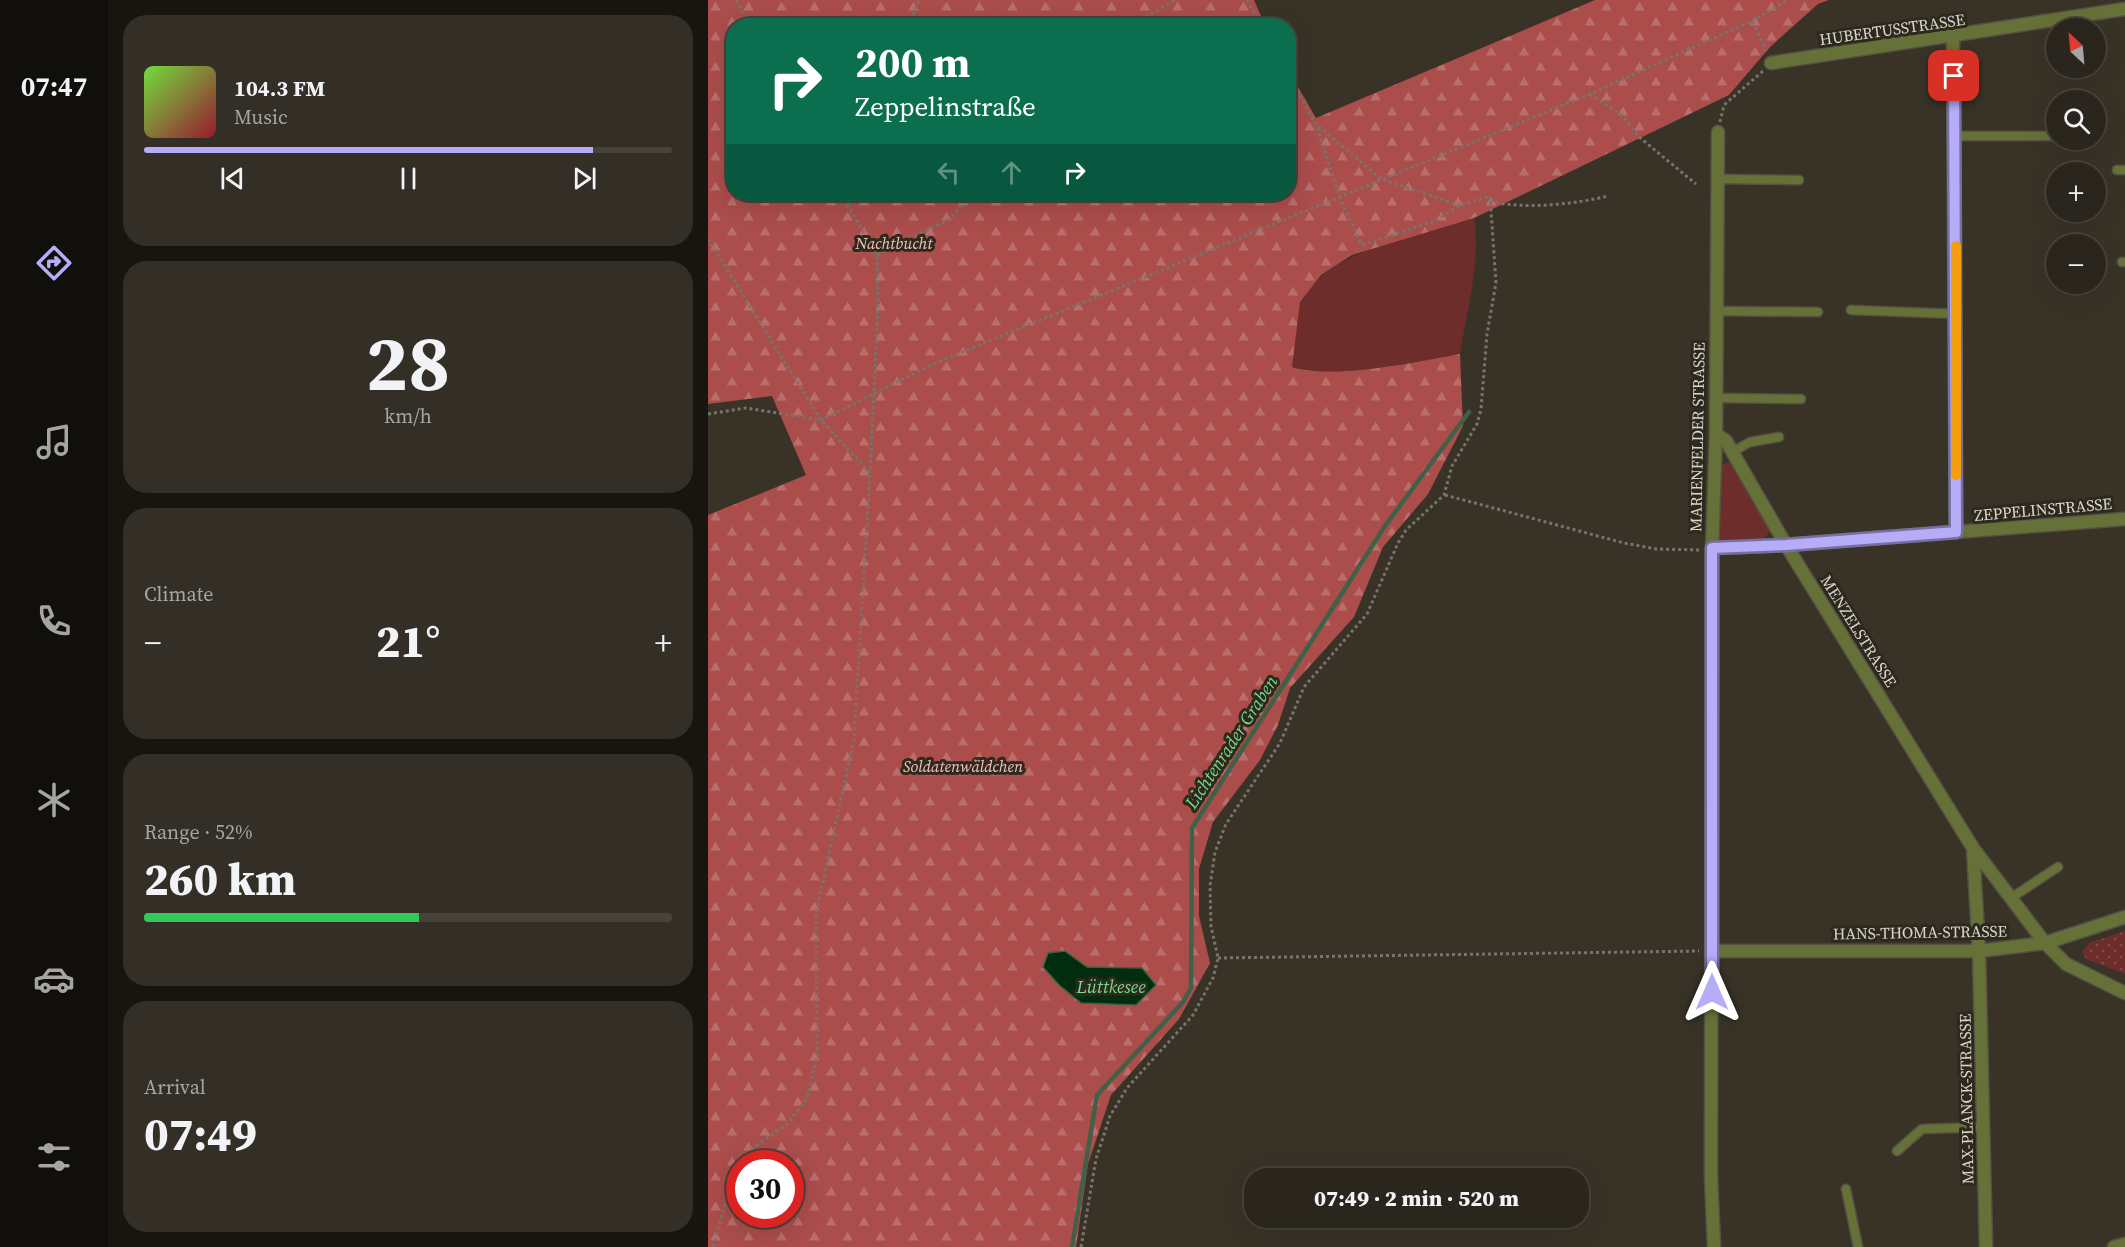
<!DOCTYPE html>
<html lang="en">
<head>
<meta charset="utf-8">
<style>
  :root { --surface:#2b261d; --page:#332e26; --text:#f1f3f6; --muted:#a6a5a4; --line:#47433b; --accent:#b6acf8 }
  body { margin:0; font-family:"Source Serif 4",serif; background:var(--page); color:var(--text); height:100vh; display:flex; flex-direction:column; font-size:22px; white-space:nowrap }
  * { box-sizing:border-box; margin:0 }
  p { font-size:20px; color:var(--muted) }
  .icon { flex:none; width:33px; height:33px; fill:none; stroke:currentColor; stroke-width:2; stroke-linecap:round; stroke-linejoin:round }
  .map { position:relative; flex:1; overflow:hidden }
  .sheet { display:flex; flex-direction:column; gap:15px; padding:15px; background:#181510; width:600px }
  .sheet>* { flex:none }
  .hud { position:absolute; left:18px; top:18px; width:570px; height:183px; border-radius:24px; box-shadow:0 6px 24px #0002,0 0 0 2px var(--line); background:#0b6e4f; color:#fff; overflow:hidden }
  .needle { width:39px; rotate:334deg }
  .controls { position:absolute; left:1338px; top:18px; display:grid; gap:12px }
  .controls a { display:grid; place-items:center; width:60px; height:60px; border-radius:50%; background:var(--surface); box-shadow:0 6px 24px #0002,0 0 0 2px var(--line); font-size:30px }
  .speed { position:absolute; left:18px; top:1150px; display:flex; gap:12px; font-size:30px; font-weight:700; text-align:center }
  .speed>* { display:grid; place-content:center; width:78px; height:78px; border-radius:50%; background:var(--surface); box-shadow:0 6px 24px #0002,0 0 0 2px var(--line); line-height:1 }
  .speed .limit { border:9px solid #d22; background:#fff; color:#111 }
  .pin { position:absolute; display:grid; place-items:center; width:51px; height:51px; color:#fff; margin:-26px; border-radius:12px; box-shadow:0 3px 9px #0006 }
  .me { position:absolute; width:66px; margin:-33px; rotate:0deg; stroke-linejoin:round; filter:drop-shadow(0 0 4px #0008) }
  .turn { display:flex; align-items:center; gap:21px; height:126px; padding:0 30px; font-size:27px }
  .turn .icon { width:78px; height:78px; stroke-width:2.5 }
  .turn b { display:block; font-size:42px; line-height:51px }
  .lanes { display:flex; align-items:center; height:57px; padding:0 30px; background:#0003; justify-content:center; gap:30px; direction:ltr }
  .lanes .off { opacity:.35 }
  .big { font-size:45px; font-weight:800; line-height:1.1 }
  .sheet .tile { flex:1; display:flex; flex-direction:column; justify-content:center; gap:9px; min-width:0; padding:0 21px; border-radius:24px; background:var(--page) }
  .sheet .dial { align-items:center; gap:0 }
  .dial b { font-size:78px; line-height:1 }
  .song { display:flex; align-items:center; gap:18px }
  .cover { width:72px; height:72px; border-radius:9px; background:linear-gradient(135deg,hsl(100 70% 55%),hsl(350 70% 35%)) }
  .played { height:6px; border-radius:3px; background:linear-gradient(90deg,var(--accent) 85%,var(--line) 85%) }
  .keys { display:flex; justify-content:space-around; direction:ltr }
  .heat { display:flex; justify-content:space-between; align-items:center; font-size:33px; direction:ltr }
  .charge { height:9px; border-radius:4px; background:linear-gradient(90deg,#34c759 52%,var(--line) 0) }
  .trip { position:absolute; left:536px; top:1168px; width:345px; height:60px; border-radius:24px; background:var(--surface); box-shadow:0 6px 24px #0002,0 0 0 2px var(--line); font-weight:800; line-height:60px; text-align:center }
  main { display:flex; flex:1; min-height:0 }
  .tab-bar { display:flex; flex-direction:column; width:108px; justify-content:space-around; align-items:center; background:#110f0c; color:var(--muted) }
  .tab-bar .icon { width:42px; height:42px }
  .tab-bar .active { color:var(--accent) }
  .tab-bar b { font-size:27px; color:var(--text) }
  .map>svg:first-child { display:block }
  .green { fill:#6d2d2b }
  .forest { fill:url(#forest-firs); fill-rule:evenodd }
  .park { fill:url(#park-dots) }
  .water { fill:#002d0e; stroke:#416048; stroke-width:1.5 }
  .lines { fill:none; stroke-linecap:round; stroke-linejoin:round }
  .stream { stroke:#416048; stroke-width:4.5 }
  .lane-casing { stroke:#565145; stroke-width:11 }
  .street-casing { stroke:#565145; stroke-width:15 }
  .path { stroke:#79746a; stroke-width:3; stroke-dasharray:3 3; stroke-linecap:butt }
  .lane { stroke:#667137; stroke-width:8 }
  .street { stroke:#667137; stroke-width:12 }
  .route-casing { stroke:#7670a1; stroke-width:15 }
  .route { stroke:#b6acf8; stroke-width:10 }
  .slow { stroke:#f59e0b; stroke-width:10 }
  .labels { text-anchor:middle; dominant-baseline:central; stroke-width:6; stroke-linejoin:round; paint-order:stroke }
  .street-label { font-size:16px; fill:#dad7d0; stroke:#2e291d }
  .park-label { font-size:16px; font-style:italic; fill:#f6c1bd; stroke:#2e291d }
  .water-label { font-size:18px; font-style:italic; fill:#74de8b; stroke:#2e291d }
</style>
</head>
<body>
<main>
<nav class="tab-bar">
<b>07:47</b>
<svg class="icon active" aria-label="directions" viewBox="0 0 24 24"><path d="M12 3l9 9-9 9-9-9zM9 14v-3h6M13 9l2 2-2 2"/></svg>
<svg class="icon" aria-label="music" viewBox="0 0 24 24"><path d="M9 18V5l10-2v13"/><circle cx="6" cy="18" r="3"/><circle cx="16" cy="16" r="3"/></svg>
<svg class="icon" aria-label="phone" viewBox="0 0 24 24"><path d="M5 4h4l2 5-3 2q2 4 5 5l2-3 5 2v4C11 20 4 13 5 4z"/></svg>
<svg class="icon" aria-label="climate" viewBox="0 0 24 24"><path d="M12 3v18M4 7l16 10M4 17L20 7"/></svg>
<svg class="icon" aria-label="car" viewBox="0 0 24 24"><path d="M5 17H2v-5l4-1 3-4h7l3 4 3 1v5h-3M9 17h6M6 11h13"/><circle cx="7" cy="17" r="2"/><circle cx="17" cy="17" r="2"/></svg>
<svg class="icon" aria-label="filters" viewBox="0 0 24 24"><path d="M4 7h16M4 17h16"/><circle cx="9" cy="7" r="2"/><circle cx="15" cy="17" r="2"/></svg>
</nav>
<section class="sheet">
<div class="tile">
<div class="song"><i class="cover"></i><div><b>104.3 FM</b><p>Music</p></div></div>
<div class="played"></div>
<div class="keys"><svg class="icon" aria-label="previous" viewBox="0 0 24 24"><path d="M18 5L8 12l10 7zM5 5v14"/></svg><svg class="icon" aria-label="pause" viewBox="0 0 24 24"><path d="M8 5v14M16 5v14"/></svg><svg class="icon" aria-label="next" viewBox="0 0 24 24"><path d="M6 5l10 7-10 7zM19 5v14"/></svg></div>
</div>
<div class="tile dial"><b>28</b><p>km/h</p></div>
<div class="tile"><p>Climate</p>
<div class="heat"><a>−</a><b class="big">21°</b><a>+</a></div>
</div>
<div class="tile"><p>Range · 52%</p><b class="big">260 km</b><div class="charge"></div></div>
<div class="tile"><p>Arrival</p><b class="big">07:49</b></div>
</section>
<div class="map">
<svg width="1417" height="1247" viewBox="0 0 1417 1247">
  <defs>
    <pattern id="forest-firs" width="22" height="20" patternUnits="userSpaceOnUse" patternTransform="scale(1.5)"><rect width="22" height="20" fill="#aa4d4b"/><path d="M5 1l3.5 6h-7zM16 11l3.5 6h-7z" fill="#b96e6c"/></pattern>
    <pattern id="park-dots" width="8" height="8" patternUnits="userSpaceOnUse" patternTransform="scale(1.5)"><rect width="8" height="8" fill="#6d2d2b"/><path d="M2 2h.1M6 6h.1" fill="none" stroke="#814b49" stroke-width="1.8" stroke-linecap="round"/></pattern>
  </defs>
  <rect width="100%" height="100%" fill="#393327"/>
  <path class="green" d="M 766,218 C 773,261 759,310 752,354 C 706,362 628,380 584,367 C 586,347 584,321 592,303 C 614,251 717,233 766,218 Z
    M 1024,461 L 1063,530 L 1056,539 L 1010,540 L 1012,465 Z"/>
  <path class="forest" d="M 0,0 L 546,0 L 557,25 L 26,26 L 26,194 L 580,194 L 581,71 L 608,118 L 887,0 L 1121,0 L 1110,4 L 1062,47 L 1021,95 L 766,218 L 644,255 L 613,275 L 592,302 L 584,367 C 628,380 706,362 752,354 L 755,426 L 720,494 L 675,547 L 646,617 L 582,688 L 570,725 L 552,760 L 505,822 L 491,869 L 491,916 L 502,963 L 471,1019 L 403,1095 L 380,1164 L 368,1247 L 0,1247 L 0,515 L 98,475 L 64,396 L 0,404 ZM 32,1164 L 82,1164 L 82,1215 L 32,1215 Z"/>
  <path class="park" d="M 1417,931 L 1417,974 L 1378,959 L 1374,952 L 1381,943 Z"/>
  <path class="water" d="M 357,951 L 379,967 L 434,968 L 448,985 L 428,1005 L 373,1003 L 351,985 L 335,967 L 340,953 Z"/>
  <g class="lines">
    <path class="stream" d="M 364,1247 L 389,1095 L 475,1002 L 483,988 L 484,828 L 677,526 L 761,412"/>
    <defs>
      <path id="lane" d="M 1246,136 L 1348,136
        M 1409,170 L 1417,170
        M 1008,179 L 1091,180
        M 1414,262 L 1417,262
        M 1143,310 L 1249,314
        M 1007,311 L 1110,312
        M 1008,398 L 1093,399
        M 1024,452 L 1042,442 L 1071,437
        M 1303,898 L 1350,867
        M 1189,1151 L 1214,1129 L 1275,1127
        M 1138,1189 L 1150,1247"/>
      <path id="street" d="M 1245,36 L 1248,532
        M 1063,63 L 1417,9
        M 1008,434 L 1018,441 L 1078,545 L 1265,848 L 1337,943 L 1358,964 L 1417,993
        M 1004,548 L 1078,545 L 1417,519
        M 1265,849 L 1271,951 L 1278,1247
        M 1004,951 L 1271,951 L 1337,943 L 1417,917
        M 1006,1247 L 1003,1177 L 1004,550 L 1008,434 L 1010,132
        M 1406,1247 L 1417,1244"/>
    </defs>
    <use href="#lane" class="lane-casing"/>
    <use href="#street" class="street-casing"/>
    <path class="path" d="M 28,0 L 42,26
      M 539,0 L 553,26
      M 1045,22 L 1058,51
      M 201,26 L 211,0
      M 422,26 L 467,0
      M 580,75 L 608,124 L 673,179 L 751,205
      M 882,94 L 915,116 L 931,137 L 988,184
      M 1012,122 L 1016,105 L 1055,71
      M 133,194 L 169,255 L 170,303 L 162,473
      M 782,201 C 814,210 868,204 900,196
      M 0,239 L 113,420 L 162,473 L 146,740 L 108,913 L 109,1057 L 99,1098 L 79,1124 L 42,1150 L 33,1164
      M 169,255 L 242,219 L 264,194
      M 0,414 L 38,408 L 113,420 L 223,365 L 882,94 L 1044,21 L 1080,0
      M 737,495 L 916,543 L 948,549 L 993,550
      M 510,958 L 991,951
      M 5,1247 L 25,1175 L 32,1166
      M 373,1247 L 388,1159 L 402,1116 L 419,1088 L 485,1015 L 505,978 L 510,958 L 503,926 L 502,886 L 507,852 L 518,824 L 572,743 L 596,687 L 659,614 L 690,543 L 698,530 L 736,495 L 744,466 L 769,424 L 773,409 L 779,334 L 788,283 L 782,196 L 753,205 L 724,222 L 654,245 L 632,198 L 608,124"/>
    <use href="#lane" class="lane"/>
    <use href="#street" class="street"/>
  </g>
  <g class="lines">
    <defs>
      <path id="route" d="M 1004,992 L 1004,548 L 1078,545 L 1248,532 L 1246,76"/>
    </defs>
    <use href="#route" class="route-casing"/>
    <use href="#route" class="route"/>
    <path class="slow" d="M 1248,246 L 1248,475"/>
  </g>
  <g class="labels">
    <g class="street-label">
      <text transform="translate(1184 29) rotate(-8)">HUBERTUSSTRASSE</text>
      <text transform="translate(989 437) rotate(-89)">MARIENFELDER STRASSE</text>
      <text transform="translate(1335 509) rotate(-5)">ZEPPELINSTRASSE</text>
      <text transform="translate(1151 631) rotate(58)">MENZELSTRASSE</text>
      <text transform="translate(1212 932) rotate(-1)">HANS-THOMA-STRASSE</text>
      <text transform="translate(1258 1099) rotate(-91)">MAX-PLANCK-STRASSE</text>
    </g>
    <g class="park-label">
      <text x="186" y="243">Nachtbucht</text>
      <text x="255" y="766">Soldatenwäldchen</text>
    </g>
    <g class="water-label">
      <text transform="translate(523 742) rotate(-57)">Lichtenrader Graben</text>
      <text x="403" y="986">Lüttkesee</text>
    </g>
  </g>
</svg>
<div class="controls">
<a><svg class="needle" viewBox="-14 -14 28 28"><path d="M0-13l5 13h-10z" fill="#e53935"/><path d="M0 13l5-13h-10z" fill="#a6a5a4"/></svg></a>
<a><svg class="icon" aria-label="search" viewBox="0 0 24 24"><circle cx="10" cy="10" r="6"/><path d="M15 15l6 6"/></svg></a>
<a>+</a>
<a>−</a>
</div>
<div class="speed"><div class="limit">30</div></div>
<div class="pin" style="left:1246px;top:76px;background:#d93025"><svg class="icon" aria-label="arrive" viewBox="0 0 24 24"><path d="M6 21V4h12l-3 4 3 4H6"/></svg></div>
<svg class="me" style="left:1004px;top:992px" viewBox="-20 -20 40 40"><path d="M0-17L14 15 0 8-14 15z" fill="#b6acf8" stroke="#fff" stroke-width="4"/></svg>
<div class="trip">07:49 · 2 min · 520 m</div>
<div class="hud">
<div class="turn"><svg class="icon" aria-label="right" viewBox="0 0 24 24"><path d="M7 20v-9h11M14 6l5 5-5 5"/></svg><div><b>200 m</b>Zeppelinstraße</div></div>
<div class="lanes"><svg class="icon off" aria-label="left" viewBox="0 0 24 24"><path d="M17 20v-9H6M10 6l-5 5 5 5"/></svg><svg class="icon off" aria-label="ahead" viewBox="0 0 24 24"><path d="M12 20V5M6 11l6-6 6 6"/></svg><svg class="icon" aria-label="right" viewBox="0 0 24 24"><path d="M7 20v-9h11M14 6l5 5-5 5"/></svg></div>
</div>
</div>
</main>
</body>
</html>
